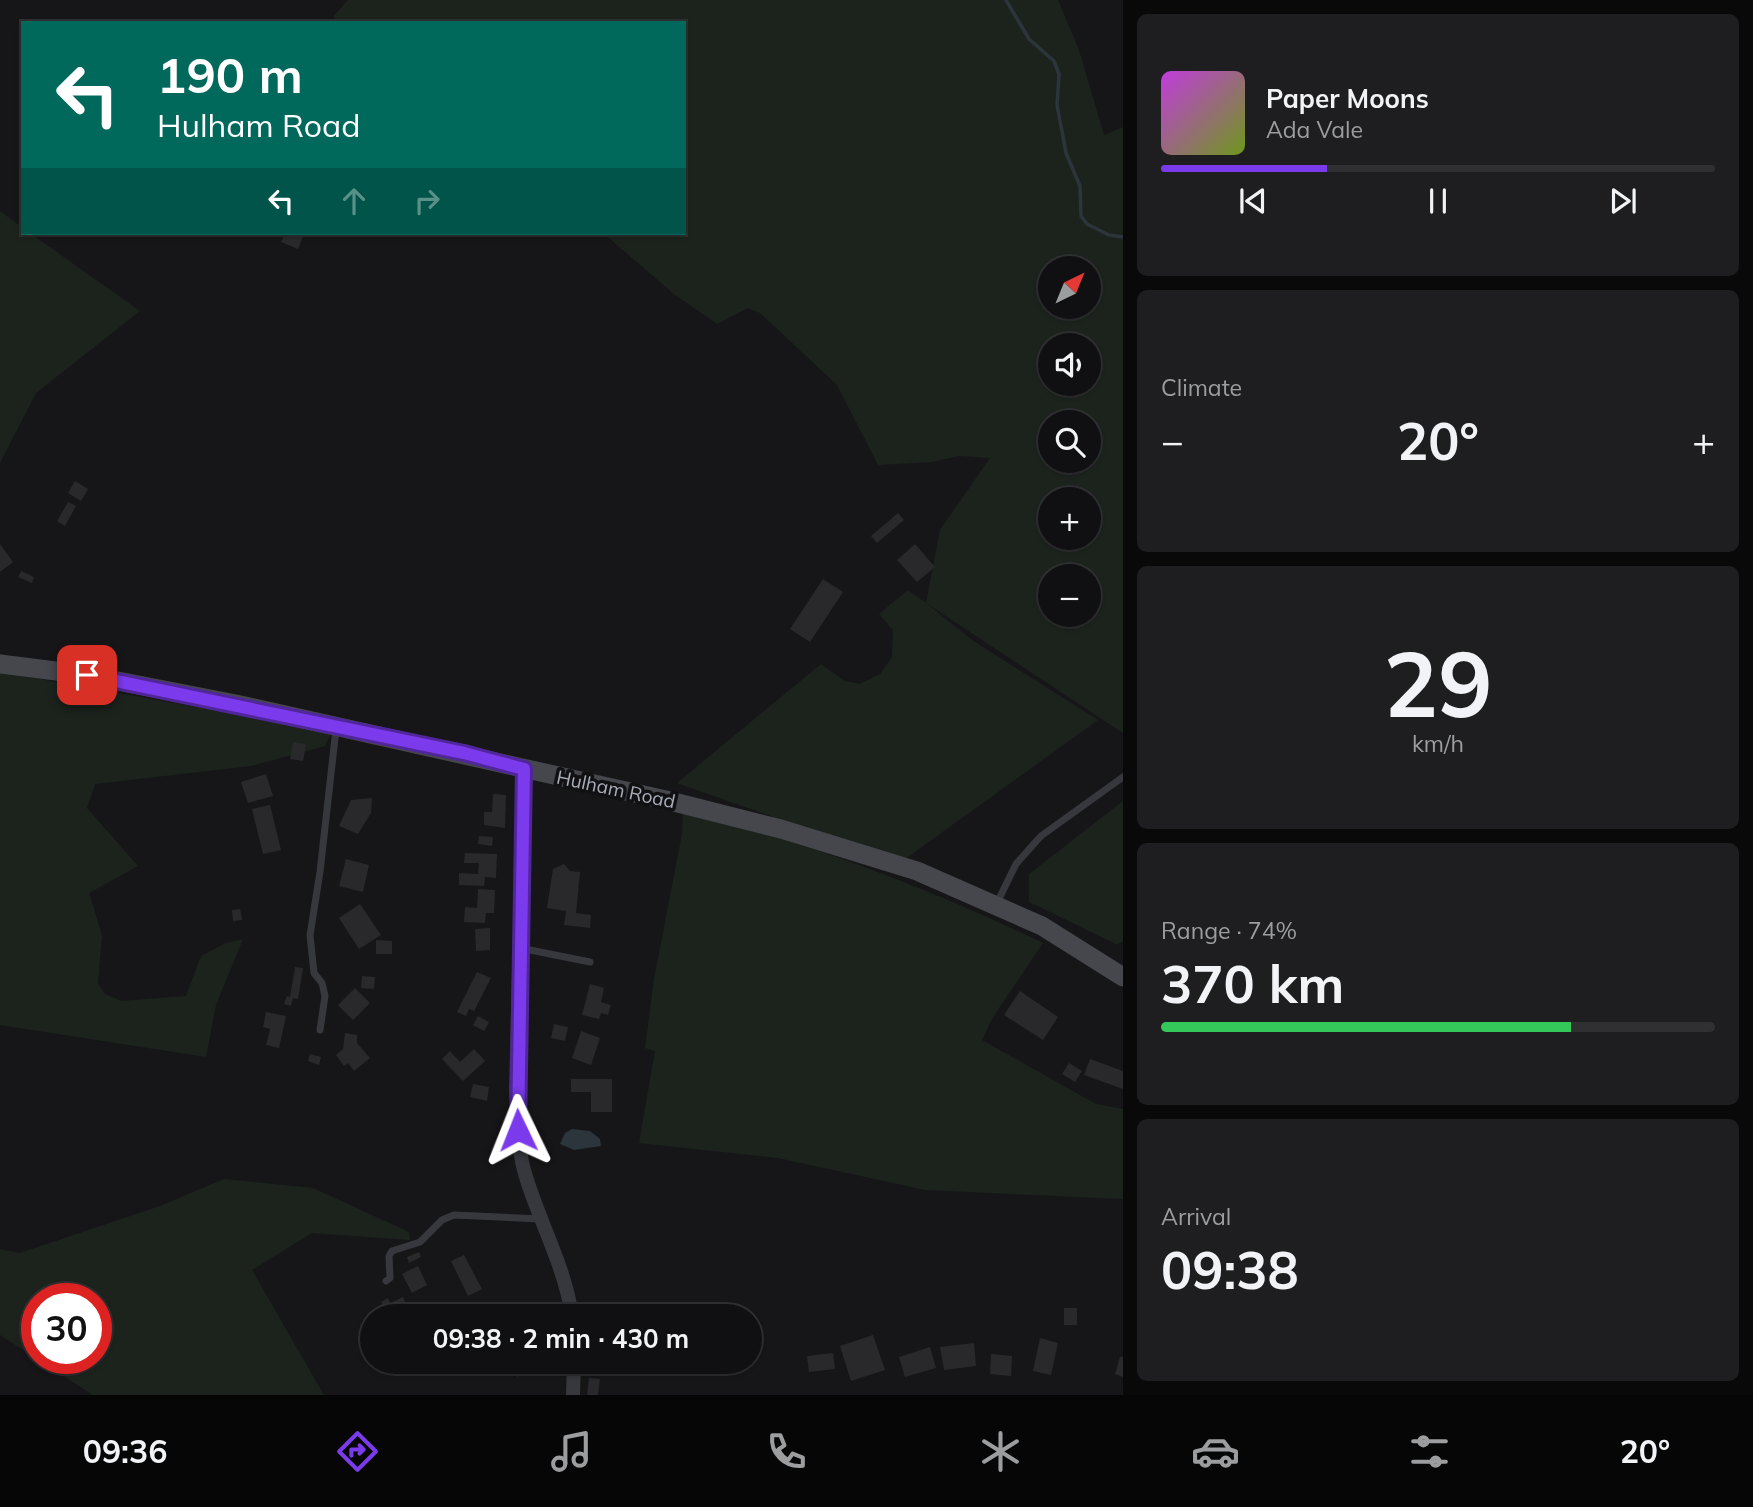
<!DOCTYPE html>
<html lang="en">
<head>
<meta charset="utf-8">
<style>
  :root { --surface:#101012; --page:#1e1e20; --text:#f1f3f6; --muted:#9c9d9f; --line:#303032; --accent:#7c3aed }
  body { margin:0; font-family:Mulish,sans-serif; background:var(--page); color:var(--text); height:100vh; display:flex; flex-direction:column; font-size:26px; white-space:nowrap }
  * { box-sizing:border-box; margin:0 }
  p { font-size:23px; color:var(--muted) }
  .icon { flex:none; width:38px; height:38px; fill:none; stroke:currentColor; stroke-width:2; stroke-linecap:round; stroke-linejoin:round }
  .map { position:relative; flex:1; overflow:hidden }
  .sheet { display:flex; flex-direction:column; gap:14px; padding:14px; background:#09090a; width:630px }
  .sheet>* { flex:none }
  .banner { position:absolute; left:21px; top:21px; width:665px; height:214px; border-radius:0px; box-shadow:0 2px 5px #0004,0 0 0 2px var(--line); background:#00695c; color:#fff; overflow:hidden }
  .needle { width:46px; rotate:43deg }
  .tools { position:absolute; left:1038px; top:256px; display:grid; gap:14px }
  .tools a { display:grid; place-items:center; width:63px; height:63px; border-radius:50%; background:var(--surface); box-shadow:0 2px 5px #0004,0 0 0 2px var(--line); font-size:35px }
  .speed { position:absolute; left:21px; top:1283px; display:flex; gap:14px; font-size:35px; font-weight:700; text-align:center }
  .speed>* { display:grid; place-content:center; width:91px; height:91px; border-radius:50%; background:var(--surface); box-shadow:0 2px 5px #0004,0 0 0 2px var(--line); line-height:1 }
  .speed .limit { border:10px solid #d22; background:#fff; color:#111 }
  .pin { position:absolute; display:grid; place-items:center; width:60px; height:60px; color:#fff; margin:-30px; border-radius:14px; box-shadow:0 4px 10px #0006 }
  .me { position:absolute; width:77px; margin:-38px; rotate:358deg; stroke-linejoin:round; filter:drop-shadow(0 0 5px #0008) }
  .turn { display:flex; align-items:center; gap:24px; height:147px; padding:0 21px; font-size:32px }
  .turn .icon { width:91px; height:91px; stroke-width:2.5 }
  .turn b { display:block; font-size:49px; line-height:60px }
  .lanes { display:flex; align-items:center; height:66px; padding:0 21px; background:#0003; justify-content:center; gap:35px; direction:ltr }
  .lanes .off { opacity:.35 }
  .big { font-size:52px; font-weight:700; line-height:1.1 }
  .sheet .card { flex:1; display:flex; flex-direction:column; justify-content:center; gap:10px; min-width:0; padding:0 24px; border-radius:10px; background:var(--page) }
  .sheet .dial { align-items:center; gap:0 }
  .dial b { font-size:91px; line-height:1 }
  .song { display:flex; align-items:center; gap:21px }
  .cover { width:84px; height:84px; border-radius:10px; background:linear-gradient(135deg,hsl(290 70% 55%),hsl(80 70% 35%)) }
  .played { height:7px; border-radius:4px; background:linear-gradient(90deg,var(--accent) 30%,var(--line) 30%) }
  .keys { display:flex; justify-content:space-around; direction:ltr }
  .heat { display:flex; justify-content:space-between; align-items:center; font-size:38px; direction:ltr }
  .charge { height:10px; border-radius:5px; background:linear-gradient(90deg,#34c759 74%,var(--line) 0) }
  .trip { position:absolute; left:360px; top:1304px; width:402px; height:70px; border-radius:35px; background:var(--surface); box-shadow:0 2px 5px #0004,0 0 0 2px var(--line); font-weight:700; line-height:70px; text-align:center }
  .menu { display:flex; height:112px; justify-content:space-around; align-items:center; background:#060607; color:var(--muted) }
  .menu .icon { width:49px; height:49px }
  .menu .active { color:var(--accent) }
  .menu b { font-size:32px; color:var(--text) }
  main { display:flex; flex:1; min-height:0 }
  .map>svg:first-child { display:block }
  .green { fill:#1c231d; fill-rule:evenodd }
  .water { fill:#2c353c }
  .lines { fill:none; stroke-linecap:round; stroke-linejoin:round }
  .stream { stroke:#2c353c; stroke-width:3.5 }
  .building { fill:#29292c }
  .lane { stroke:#37383d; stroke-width:7 }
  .street { stroke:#37383d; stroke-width:14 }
  .secondary { stroke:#45474d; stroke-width:19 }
  .route-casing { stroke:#51269a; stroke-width:18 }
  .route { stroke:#7c3aed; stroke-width:12 }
  .labels { text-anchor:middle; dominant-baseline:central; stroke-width:7; stroke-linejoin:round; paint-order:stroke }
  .street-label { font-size:19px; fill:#a8adb8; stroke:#111113 }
</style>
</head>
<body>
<main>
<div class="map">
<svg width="1123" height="1395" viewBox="0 0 1123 1395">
  <rect width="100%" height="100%" fill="#161618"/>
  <path class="green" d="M 348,0 L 1058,0 L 1079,50 L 1104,135 L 1123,127 L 1123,733 L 926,603 L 972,640 L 1098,720 L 901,862 L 677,783 L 821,664 L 845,681 L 860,684 L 880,674 L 892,657 L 893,630 L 879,614 L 908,590 L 926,603 L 940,530 L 990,458 L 959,456 L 932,462 L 878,465 L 837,385 L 760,313 L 748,308 L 717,324 L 674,294 L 603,233 L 684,233 L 684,23 L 340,23 L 333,17 ZM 1050,268 L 1088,268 L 1088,306 L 1050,306 ZM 1050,345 L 1088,345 L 1088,383 L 1050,383 ZM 1050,422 L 1088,422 L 1088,460 L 1050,460 ZM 1050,499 L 1088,499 L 1088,537 L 1050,537 ZM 1050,576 L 1088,576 L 1088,614 L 1050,614 Z
    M 0,211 L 23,228 L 23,233 L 30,233 L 140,311 L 36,393 L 0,463 Z
    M 0,672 L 332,731 L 325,746 L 251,766 L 95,784 L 87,808 L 138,866 L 89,893 L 102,935 L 98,984 L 105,994 L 121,1001 L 186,996 L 201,956 L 226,943 L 243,939 L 216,1005 L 206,1057 L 0,1025 Z
    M 1123,801 L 1123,942 L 1116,944 L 1029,902 L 1029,874 Z
    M 683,810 C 808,843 927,887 1043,943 L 993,1017 L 982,1040 L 1096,1104 L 1123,1109 L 1123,1199 L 925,1190 L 778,1158 L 639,1143 L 655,1051 L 645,1048 L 654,979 L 682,834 Z
    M 224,1179 L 313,1188 L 409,1232 L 410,1240 L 312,1233 L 252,1270 L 324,1395 L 93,1395 L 0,1335 L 0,1249 L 20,1253 L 160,1206 ZM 96,1298 L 96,1358 L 37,1358 L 37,1298 Z"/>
  <path class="water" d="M 572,1129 L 590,1131 L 600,1139 L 601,1146 L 574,1150 L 560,1144 L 565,1133 Z"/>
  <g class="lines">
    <path class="stream" d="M 1006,0 L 1029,39 L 1054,61 L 1059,74 L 1057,105 L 1066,153 L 1080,186 L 1081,216 L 1087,224 L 1109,235 L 1123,237"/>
  </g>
  <path class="building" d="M 285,233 L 303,237 L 298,249 L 281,242 Z
    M 75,481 L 88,489 L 81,501 L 68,493 Z
    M 68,502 L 76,506 L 65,526 L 57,521 Z
    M 898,513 L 904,520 L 877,543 L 871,536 Z
    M 0,544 L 13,562 L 0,572 Z
    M 915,544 L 935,567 L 917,582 L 897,560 Z
    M 21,571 L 34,577 L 32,583 L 18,577 Z
    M 823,579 L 843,592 L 810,642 L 790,629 Z
    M 293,742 L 306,744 L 303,761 L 290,759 Z
    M 266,774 L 273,796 L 248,803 L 241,782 Z
    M 493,794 L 506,795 L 505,828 L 484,825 L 484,812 L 492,812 Z
    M 372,798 L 371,813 L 358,834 L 339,826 L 351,800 Z
    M 270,805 L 281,850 L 263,854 L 252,809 Z
    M 479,836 L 493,837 L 492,846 L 478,844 Z
    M 465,853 L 497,854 L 496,878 L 485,877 L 484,886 L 459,885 L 459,873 L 478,874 L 479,863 L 464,863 Z
    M 346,859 L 369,865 L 363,892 L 339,886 Z
    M 564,864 L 570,871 L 580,872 L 576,913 L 591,915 L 590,928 L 564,925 L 566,911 L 547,908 L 553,869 Z
    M 478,889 L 495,890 L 494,913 L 486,913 L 485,923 L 464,922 L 465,907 L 477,908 Z
    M 360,904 L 381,935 L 359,949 L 339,918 Z
    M 240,909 L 242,920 L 233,921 L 232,910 Z
    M 490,928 L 490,950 L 476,951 L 475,929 Z
    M 376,940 L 392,941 L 392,954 L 376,954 Z
    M 295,967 L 303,968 L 298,999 L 293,998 L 291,1006 L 284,1004 L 287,996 L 290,997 Z
    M 477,972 L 491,978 L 474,1011 L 469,1009 L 466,1016 L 457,1012 Z
    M 362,976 L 375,977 L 374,989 L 361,988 Z
    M 590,984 L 604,988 L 601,1002 L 611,1005 L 608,1015 L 601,1013 L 599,1019 L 582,1015 Z
    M 355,988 L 370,1003 L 353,1020 L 338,1005 Z
    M 1020,991 L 1058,1017 L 1043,1040 L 1004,1015 Z
    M 266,1012 L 286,1016 L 279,1048 L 266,1045 L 270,1029 L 263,1027 Z
    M 478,1016 L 489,1022 L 484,1031 L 473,1025 Z
    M 554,1024 L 568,1027 L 565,1041 L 551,1038 Z
    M 581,1031 L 600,1038 L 591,1065 L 572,1058 Z
    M 345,1033 L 357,1035 L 357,1043 L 370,1058 L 354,1071 L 348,1063 L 344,1066 L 336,1055 L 343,1049 Z
    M 474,1049 L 485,1061 L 463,1081 L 442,1059 L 450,1051 L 460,1062 Z
    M 310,1054 L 321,1057 L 319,1065 L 308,1061 Z
    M 1090,1059 L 1123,1071 L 1123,1089 L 1084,1075 Z
    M 1069,1063 L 1082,1071 L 1075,1082 L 1062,1074 Z
    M 571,1079 L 612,1079 L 612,1112 L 591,1112 L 591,1092 L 571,1092 Z
    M 473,1084 L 489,1087 L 487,1101 L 470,1097 Z
    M 419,1252 L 421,1257 L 409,1263 L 407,1257 Z
    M 464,1255 L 482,1289 L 468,1296 L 451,1261 Z
    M 418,1266 L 427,1285 L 412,1293 L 402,1274 Z
    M 403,1297 L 408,1309 L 398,1316 L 378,1316 L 375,1311 L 383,1307 L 381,1302 L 388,1298 L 390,1303 Z
    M 1064,1308 L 1077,1308 L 1077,1325 L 1064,1325 Z
    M 873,1335 L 885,1370 L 851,1381 L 840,1346 Z
    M 1040,1338 L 1058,1343 L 1051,1375 L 1033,1371 Z
    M 974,1343 L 976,1366 L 944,1370 L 940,1347 Z
    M 930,1347 L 936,1368 L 905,1377 L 899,1357 Z
    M 833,1353 L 835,1369 L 809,1372 L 807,1356 Z
    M 991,1354 L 1012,1356 L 1011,1376 L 990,1374 Z
    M 1120,1357 L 1123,1357 L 1123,1377 L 1115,1374 Z
    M 518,1362 L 525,1373 L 517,1377 L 510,1365 Z
    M 589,1378 L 600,1379 L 598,1395 L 587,1395 Z"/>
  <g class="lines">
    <path class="lane" d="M 996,905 L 1016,864 L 1041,836 L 1123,777
      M 520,948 L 590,962
      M 320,1030 L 325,996 L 322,983 L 314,973 L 310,935 L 320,872 L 336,729
      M 386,1281 L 390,1278 L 389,1256 L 392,1251 L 420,1242 L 442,1220 L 454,1215 L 541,1219"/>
    <path class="street" d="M 524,769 L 516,1090 C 518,1119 517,1149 526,1177 C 540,1223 565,1267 572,1316
      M 573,1395 L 574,1362"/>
    <path class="secondary" d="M 0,664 L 87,675 L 236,704 L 666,800 L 781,829 L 917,871 L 1042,926 L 1123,977"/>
  </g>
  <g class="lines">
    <defs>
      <path id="route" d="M 87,675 L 464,753 L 524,769 L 518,1130"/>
    </defs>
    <use href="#route" class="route-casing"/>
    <use href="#route" class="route"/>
  </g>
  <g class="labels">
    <g class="street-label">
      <text transform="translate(616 789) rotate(12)">Hulham Road</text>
    </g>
  </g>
</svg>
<div class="tools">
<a><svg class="needle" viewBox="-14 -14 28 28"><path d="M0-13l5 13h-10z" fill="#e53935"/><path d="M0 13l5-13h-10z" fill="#9c9d9f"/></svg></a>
<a><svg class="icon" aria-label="sound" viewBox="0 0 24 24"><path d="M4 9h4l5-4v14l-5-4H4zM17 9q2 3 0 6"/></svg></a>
<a><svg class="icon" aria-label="search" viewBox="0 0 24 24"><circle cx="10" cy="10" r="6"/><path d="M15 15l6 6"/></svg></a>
<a>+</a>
<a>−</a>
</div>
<div class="speed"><div class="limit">30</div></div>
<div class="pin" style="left:87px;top:675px;background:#d93025"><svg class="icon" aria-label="arrive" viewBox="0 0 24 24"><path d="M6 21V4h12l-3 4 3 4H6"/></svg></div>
<svg class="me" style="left:518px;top:1130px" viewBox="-20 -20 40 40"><path d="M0-17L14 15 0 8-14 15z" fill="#7c3aed" stroke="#fff" stroke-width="4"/></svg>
<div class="trip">09:38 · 2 min · 430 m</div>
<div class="banner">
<div class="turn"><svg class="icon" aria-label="left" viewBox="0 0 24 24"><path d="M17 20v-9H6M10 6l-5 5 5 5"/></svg><div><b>190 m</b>Hulham Road</div></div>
<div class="lanes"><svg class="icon" aria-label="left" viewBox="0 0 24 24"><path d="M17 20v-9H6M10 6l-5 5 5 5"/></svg><svg class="icon off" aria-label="ahead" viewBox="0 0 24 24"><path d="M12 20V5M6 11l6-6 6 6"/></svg><svg class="icon off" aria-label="right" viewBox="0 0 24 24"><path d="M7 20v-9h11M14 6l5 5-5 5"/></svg></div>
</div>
</div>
<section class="sheet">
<div class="card">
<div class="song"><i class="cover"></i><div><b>Paper Moons</b><p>Ada Vale</p></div></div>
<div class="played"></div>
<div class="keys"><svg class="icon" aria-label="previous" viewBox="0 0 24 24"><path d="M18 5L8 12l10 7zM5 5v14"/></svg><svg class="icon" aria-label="pause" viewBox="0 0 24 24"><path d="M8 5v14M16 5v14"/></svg><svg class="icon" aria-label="next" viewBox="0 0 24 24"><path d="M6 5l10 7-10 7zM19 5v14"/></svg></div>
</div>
<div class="card"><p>Climate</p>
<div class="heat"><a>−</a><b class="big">20°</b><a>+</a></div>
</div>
<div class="card dial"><b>29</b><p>km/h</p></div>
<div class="card"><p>Range · 74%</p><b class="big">370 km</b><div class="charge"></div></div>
<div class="card"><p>Arrival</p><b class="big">09:38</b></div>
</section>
</main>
<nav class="menu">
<b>09:36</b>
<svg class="icon active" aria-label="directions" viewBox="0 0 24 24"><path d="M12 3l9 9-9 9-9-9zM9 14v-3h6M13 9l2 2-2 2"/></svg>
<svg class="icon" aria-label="music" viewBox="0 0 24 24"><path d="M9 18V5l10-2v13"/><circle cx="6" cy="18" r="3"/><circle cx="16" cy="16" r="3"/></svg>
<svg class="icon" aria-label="phone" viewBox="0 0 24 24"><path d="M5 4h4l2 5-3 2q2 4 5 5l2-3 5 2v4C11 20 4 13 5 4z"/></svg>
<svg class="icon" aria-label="climate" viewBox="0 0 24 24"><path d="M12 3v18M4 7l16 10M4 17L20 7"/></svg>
<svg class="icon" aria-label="car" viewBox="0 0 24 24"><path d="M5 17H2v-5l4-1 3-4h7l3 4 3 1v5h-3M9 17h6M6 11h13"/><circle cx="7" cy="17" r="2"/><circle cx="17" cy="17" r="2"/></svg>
<svg class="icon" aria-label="filters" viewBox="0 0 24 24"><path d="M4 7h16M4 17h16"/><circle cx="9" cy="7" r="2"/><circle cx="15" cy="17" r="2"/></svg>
<b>20°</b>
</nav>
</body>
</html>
